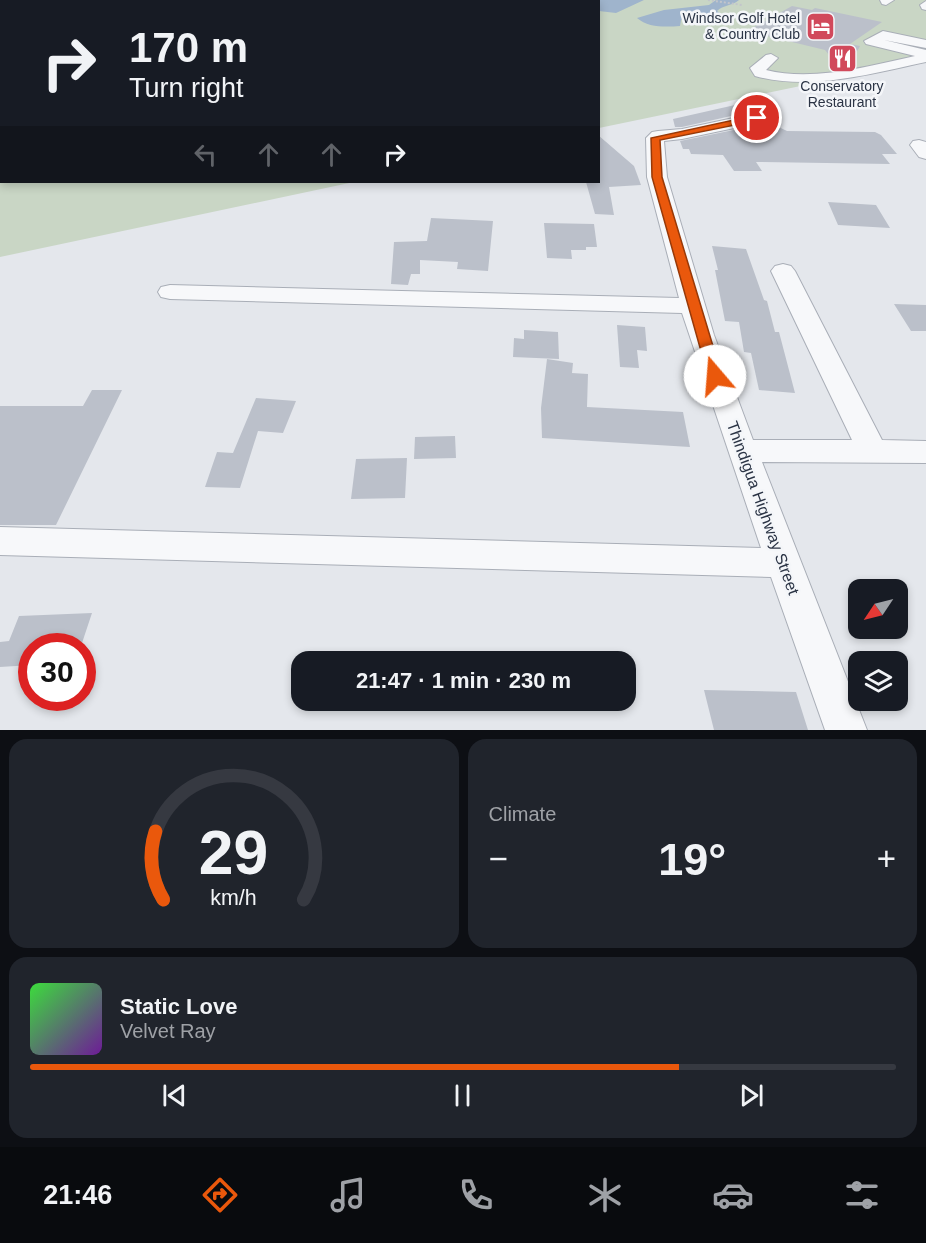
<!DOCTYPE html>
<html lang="en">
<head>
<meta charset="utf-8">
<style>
  :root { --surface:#171b24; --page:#20242c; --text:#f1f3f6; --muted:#9ea1a6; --line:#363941; --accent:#ea580c }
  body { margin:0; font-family:Arial,sans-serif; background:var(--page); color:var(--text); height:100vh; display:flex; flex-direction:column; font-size:22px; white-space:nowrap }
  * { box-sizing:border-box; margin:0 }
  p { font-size:20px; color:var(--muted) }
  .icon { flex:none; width:33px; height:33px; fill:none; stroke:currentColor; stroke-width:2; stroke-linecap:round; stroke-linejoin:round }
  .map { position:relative; height:730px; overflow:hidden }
  .details { display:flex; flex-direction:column; gap:9px; padding:9px; background:#0d0f14; flex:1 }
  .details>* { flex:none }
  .guide { position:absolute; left:0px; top:0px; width:600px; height:183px; box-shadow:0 3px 9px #0003; background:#171b24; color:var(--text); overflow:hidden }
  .needle { width:39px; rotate:235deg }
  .fabs { position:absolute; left:848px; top:579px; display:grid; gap:12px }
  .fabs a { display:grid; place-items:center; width:60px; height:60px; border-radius:12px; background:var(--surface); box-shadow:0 3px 9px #0003; font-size:30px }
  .speed { position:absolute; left:18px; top:633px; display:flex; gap:12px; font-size:30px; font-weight:700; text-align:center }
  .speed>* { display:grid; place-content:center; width:78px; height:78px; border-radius:50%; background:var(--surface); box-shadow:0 3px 9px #0003; line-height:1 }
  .speed .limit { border:9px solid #d22; background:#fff; color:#111 }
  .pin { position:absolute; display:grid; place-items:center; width:51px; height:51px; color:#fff; margin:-26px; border:3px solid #fff; border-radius:50%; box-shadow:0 2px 6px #0007 }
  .me { position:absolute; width:66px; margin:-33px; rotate:342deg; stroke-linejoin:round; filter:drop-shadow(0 0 4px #0008) }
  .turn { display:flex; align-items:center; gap:21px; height:126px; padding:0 30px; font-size:27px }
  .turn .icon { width:78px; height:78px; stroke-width:2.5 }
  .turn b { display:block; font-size:42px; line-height:51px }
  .lanes { display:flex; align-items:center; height:57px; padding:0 30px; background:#0003; justify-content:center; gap:30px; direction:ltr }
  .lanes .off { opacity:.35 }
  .big { font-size:45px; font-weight:700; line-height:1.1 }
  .details .card { flex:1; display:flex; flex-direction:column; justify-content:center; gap:9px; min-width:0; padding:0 21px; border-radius:18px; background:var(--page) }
  .details .dial { align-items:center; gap:0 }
  .dial svg { height:156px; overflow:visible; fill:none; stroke:var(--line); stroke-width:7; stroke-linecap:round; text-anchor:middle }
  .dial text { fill:var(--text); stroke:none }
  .song { display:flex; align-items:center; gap:18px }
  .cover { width:72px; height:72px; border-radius:9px; background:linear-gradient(135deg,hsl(120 70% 55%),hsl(280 70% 35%)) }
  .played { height:6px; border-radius:3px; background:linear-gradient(90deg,var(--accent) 75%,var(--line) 75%) }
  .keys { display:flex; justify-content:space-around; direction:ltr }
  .heat { display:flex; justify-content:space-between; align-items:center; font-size:33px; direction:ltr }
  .details .tiles { flex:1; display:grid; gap:9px; grid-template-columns:1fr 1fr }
  .card:last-child { grid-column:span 2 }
  .trip { position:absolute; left:291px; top:651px; width:345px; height:60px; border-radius:18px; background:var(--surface); box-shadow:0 3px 9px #0003; font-weight:700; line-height:60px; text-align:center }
  .menu { display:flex; height:96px; justify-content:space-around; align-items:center; background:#090b0e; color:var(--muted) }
  .menu .icon { width:42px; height:42px }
  .menu .active { color:var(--accent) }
  .menu b { font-size:27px; color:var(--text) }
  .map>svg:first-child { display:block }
  .green { fill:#c9d6c5 }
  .water { fill:#9fb4cc }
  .building { fill:#bbc0ca }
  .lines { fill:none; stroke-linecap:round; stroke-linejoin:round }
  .minor-casing { stroke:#a9aeb7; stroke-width:2 }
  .path { stroke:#c2c5cb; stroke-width:2; stroke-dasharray:2 2; stroke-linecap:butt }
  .minor { fill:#f7f8fa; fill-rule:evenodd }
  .route { fill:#ea580c; stroke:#983908; stroke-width:1.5 }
  .labels { text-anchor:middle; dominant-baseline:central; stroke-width:5; stroke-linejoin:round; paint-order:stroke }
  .far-poi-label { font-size:14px; fill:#2b3445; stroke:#f4f6f9; text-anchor:end }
  .street-label { font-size:16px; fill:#2b3445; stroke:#f4f6f9 }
</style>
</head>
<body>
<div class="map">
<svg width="926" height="730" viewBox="0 0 926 730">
  <rect width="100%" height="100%" fill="#e4e7ec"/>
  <path class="green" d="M 0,0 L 926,0 L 926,60 L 599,128 L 598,2 L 2,2 L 2,182 L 354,182 L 0,257 Z"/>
  <path class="water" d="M 573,0 L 644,0 L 616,13 L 599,11 L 598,2 Z
    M 716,0 L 739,0 C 732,6 723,5 717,11 L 721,14 L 681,20 L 680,26 C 666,27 648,28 637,18 L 664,10 L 709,5 Z"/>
  <path class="building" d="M 792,6 L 812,10 L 815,8 L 882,22 L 850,44 L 860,46 L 851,62 L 833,60 L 825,50 L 747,31 Z
    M 735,105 L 749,112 L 682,127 L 675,127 L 673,119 Z
    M 766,121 L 787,131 L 875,132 L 881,135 L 897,154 L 882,154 L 890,164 L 756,162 L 762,171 L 734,171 L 723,155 L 691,154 L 689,149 L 683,149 L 680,141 L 763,124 Z
    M 598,135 L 634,166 L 641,185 L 609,187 L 614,215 L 595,214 L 586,182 L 598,182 Z
    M 828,202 L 876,205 L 890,228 L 838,225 Z
    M 431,218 L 493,221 L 488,271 L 457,269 L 458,262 L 420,260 L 420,274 L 411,274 L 408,285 L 391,284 L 394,242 L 427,241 Z
    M 544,223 L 594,224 L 597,247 L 586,247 L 586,250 L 571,250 L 572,259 L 547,258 Z
    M 712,246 L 746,249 L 764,300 L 767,301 L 775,332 L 779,332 L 795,393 L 759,390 L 751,353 L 744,352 L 739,322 L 725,321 L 715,270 L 718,270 Z
    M 894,304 L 926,305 L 926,331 L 911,331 Z
    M 617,325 L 645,327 L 647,351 L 637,350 L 639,368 L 620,367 Z
    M 524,330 L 558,332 L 559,359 L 513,357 L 514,338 L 524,339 Z
    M 547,359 L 573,363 L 572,373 L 588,374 L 587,407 L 683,412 L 690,447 L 542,438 L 541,408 Z
    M 92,390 L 122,390 L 56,525 L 0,525 L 0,406 L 83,406 Z
    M 256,398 L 296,401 L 283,433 L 258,431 L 240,488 L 205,487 L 217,452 L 233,453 Z
    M 455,436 L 456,458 L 414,459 L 415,437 Z
    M 407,458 L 405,498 L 351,499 L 356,459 Z
    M 92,613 L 81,646 L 32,646 L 32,665 L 0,667 L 0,642 L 9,641 L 19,616 Z
    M 704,690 L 796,692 L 808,730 L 714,730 Z"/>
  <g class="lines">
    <defs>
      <path id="minor" d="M 880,0 L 894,0 L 886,5 L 882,4 Z
        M 926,1 L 926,10 L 922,9 L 920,5 Z
        M 883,31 L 926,40 L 926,48 L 884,40 L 926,50 L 926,62 C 870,74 811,91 755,76 L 750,68 L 766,55 L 771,54 L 778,58 L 766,70 C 813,82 869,66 915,56 L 866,44 L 864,41 Z
        M 757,113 L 763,114 L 766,118 L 763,122 L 682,139 L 664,141 L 667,177 L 714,335 L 753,440 L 852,440 L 771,271 L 775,266 L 783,264 L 791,266 L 795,271 L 882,440 L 926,441 L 926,463 L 762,462 L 867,730 L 825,730 L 771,577 L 0,555 L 0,527 L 761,548 L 682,313 L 170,299 L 161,297 L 158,292 L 161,287 L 170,285 L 679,298 L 647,177 L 646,138 L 652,132 L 658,131 L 682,129 Z
        M 919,140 L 926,142 L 926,159 L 919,157 L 910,145 L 913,141 Z"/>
    </defs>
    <use href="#minor" class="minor-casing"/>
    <path class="path" d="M 708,0 L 742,5"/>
    <use href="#minor" class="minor"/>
  </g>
  <path class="route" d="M 757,115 L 760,116 L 760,120 L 660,140 L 662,177 L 722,376 L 715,380 L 708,376 L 652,177 L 651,138 Z"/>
  <defs>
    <symbol id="hotel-square" viewBox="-11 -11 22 22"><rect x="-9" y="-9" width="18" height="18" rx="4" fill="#d1495b" stroke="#f4f6f9"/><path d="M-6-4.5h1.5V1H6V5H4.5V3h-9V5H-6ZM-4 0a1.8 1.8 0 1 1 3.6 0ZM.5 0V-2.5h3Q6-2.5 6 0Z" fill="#fff"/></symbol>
    <symbol id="restaurant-square" viewBox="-11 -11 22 22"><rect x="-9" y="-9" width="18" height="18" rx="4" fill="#d1495b" stroke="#f4f6f9"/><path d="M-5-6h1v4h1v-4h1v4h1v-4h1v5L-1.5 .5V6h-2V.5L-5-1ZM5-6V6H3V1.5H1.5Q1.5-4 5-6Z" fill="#fff"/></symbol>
  </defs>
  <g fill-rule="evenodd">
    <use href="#hotel-square" x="804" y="10" width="33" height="33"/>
    <use href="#restaurant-square" x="826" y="42" width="33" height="33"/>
  </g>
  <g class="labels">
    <g class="far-poi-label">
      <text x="800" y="18">Windsor Golf Hotel<tspan x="800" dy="16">&amp; Country Club</tspan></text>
      <text x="842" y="86" text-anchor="middle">Conservatory<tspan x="842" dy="16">Restaurant</tspan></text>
    </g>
    <g class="street-label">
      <text transform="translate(763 508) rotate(70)">Thindigua Highway Street</text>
    </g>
  </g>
</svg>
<div class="fabs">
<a><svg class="needle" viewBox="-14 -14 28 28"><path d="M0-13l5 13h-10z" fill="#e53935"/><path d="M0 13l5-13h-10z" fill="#9ea1a6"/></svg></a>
<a><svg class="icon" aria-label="layers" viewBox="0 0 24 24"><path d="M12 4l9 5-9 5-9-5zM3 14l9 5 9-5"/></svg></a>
</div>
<div class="speed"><div class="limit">30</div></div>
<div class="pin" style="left:757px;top:118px;background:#d93025"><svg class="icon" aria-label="arrive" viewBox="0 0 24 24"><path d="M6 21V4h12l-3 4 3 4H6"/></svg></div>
<svg class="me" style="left:715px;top:376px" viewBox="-20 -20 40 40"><circle r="19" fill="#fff"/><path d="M0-13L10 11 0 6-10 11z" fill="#ea580c"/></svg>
<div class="trip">21:47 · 1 min · 230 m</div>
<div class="guide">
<div class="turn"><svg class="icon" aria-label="right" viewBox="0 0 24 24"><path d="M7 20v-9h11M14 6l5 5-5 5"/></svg><div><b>170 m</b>Turn right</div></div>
<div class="lanes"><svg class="icon off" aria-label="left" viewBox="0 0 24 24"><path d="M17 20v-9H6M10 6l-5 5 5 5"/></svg><svg class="icon off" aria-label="ahead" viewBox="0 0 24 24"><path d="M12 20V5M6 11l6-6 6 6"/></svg><svg class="icon off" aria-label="ahead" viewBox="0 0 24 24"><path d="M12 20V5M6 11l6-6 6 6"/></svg><svg class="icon" aria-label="right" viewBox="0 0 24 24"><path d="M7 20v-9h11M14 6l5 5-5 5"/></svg></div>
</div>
</div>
<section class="details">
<div class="tiles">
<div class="card dial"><svg viewBox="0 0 100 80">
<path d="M14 69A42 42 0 1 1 86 69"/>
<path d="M14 69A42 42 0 0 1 10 34" stroke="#ea580c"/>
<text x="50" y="56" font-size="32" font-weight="700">29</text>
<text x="50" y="72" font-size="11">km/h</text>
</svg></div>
<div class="card"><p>Climate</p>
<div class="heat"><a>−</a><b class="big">19°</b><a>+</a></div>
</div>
<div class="card">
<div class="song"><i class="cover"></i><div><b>Static Love</b><p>Velvet Ray</p></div></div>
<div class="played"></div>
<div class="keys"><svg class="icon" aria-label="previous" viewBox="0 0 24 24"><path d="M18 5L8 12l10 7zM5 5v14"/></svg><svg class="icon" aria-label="pause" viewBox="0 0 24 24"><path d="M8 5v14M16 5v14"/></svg><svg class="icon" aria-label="next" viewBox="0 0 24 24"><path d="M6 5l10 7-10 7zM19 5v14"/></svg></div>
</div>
</div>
</section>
<nav class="menu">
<b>21:46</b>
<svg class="icon active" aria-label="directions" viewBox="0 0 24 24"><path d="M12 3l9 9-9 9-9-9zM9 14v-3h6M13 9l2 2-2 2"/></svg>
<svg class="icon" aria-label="music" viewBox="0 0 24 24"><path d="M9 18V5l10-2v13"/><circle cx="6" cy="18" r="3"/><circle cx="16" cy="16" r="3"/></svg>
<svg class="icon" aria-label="phone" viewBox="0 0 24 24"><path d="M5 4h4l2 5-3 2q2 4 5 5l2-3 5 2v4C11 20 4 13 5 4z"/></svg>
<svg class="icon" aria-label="climate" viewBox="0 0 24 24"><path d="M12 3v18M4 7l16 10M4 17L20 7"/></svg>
<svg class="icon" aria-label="car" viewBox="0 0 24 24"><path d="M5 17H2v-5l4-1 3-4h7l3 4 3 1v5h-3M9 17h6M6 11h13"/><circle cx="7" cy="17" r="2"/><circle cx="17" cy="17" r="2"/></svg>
<svg class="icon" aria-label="filters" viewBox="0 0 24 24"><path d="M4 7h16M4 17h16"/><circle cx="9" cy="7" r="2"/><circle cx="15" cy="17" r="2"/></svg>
</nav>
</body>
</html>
